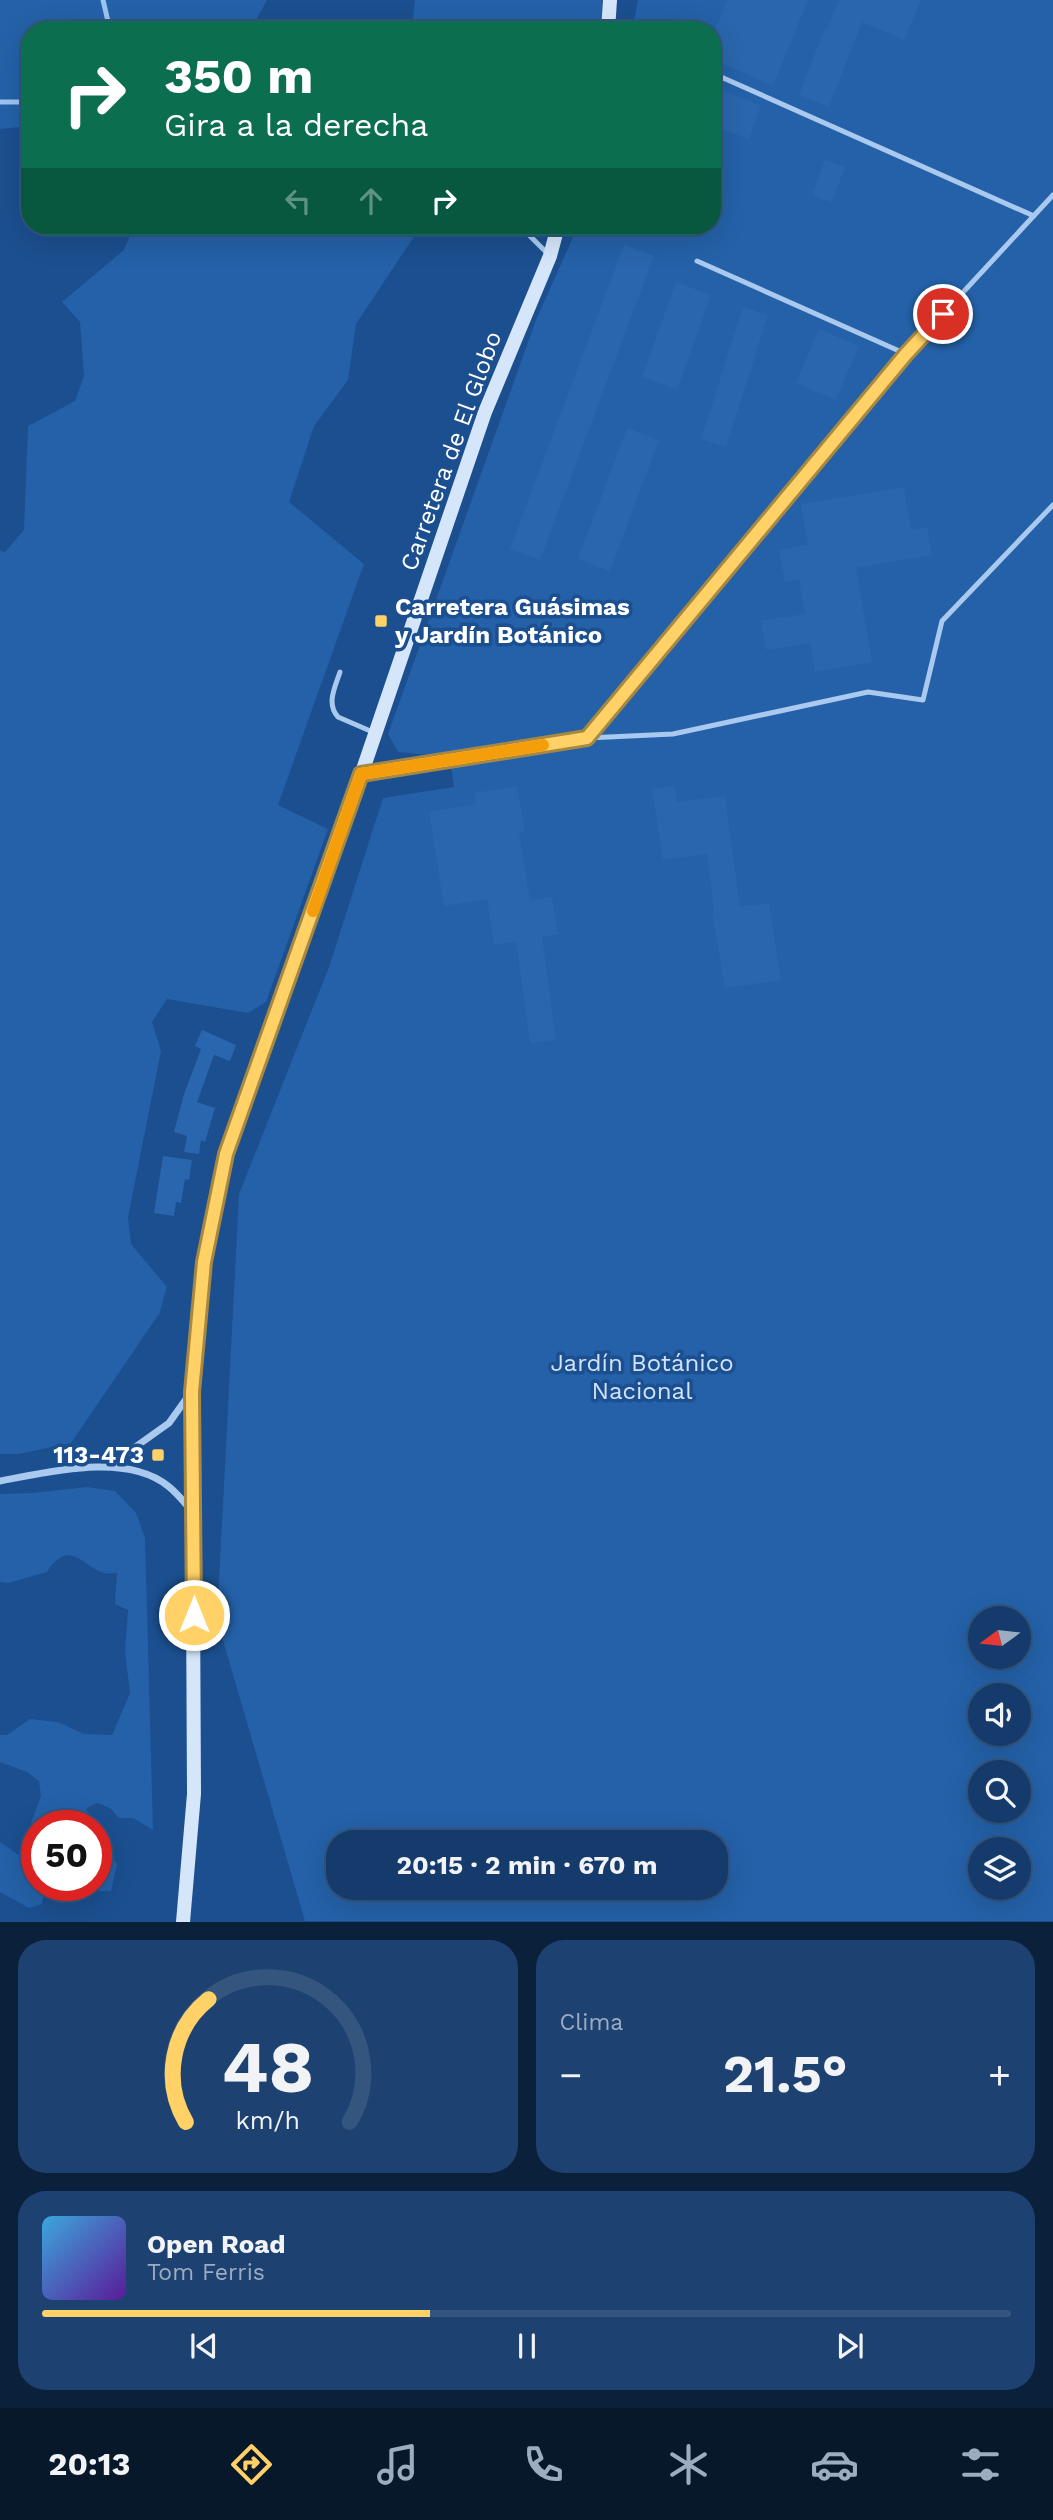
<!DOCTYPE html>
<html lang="es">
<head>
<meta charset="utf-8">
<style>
  :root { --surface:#143b6b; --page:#1d4271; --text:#f1f3f6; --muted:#9dadc1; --line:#33557e; --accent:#ffd166 }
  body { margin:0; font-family:"Work Sans",sans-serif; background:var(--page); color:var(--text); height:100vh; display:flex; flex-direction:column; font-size:26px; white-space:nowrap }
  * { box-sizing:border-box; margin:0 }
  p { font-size:23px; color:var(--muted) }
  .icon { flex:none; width:38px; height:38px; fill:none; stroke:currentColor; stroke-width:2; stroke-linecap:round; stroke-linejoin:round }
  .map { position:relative; height:1922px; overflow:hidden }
  .drawer { display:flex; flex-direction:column; gap:18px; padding:18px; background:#0b203b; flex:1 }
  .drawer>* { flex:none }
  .guide { position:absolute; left:21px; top:21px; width:700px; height:214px; border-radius:28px; box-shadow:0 7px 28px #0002,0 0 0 2px var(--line); background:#0b6e4f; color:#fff; overflow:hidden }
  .needle { width:46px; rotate:255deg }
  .tools { position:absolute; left:968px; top:1606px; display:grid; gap:14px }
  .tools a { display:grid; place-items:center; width:63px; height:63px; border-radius:50%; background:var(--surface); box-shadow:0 7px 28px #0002,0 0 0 2px var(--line); font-size:35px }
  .speed { position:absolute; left:21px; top:1810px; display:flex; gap:14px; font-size:35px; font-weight:700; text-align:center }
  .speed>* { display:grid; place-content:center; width:91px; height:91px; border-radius:50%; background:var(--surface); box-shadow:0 7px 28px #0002,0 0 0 2px var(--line); line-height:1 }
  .speed .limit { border:10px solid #d22; background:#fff; color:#111 }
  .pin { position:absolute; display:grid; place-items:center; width:60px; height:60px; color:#fff; margin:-30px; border:4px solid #fff; border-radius:50%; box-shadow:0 2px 7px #0007 }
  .me { position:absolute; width:77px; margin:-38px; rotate:0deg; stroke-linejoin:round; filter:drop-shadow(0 0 5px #0008) }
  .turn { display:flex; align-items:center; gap:24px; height:147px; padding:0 28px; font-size:32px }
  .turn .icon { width:91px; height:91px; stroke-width:2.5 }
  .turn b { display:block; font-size:49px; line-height:60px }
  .lanes { display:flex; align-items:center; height:66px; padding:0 28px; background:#0003; justify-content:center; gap:35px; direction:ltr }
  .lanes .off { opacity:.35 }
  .big { font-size:52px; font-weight:700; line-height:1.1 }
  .drawer .widget { flex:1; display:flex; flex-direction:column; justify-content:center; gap:10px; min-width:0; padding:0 24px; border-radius:28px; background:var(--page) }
  .drawer .dial { align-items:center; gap:0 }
  .dial svg { height:182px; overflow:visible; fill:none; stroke:var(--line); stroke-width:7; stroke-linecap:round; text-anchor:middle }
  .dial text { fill:var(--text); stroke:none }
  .song { display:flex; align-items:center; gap:21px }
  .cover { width:84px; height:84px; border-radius:10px; background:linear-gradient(135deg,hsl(200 70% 55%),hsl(270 70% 35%)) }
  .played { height:7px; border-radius:4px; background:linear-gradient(90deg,var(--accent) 40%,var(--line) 40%) }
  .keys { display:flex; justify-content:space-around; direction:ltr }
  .heat { display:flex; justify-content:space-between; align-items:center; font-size:38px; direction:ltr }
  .drawer .tiles { flex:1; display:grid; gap:18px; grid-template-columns:1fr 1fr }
  .widget:last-child { grid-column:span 2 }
  .trip { position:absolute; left:326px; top:1830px; width:402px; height:70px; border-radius:28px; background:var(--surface); box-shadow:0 7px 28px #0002,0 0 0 2px var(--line); font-weight:700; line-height:70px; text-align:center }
  .dock { display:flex; height:112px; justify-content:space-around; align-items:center; background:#08182b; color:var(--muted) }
  .dock .icon { width:49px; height:49px }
  .dock .active { color:var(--accent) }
  .dock b { font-size:32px; color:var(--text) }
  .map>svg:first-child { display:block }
  .green { fill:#2461a8; fill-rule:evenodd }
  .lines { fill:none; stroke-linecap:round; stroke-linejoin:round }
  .stream { stroke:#9cc4f0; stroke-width:5 }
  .building { fill:#2a66ad }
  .lane { stroke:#a9c9ee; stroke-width:5 }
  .street { stroke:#a9c9ee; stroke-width:7 }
  .secondary { stroke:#d6e6fa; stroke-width:14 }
  .route-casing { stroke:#a68842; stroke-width:18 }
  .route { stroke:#ffd166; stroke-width:12 }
  .slow { stroke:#f59e0b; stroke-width:12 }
  .poi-dot { fill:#ffd166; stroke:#1b4f8f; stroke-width:2.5 }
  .labels { text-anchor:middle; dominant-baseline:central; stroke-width:7; stroke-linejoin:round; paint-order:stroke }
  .street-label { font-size:24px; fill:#fff; stroke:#1b4f8f }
  .poi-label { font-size:24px; font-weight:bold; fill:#fff; stroke:#1b4f8f; text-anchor:start }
  .park-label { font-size:24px; fill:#cfe3fa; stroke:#1b4f8f }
</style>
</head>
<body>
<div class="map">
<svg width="1053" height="1922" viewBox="0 0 1053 1922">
  <rect width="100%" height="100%" fill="#1b4f8f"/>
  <path class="green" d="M 0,0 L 267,0 L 251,30 L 30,30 L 30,126 L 0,129 Z
    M 415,0 L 602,0 L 601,30 L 412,30 Z
    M 638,0 L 1053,0 L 1053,1921 L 305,1921 L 217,1620 L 239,1194 L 329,967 L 383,798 L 454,787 L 449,752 L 429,755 L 398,752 L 388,734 L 536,320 L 578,226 L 712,226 L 712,30 L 632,30 ZM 980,1619 L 1018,1619 L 1018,1657 L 980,1657 ZM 980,1696 L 1018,1696 L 1018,1734 L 980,1734 ZM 980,1773 L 1018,1773 L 1018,1811 L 980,1811 ZM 338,1843 L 716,1843 L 716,1888 L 338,1888 ZM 980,1850 L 1018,1850 L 1018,1888 L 980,1888 Z
    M 134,226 L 421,226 L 356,324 L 348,380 L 314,426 L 289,502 L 364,564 L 278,805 L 328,829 L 266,1002 L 248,1013 L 167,999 L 152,1022 L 161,1051 L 128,1217 L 131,1244 L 167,1287 L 159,1314 L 71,1443 L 19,1454 L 0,1454 L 0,551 L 5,552 L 24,530 L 28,426 L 75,401 L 84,376 L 80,322 L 62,302 L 124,250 Z
    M 87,1487 L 115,1491 L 136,1513 L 145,1538 L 153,1830 L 133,1818 L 119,1818 L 110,1808 L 97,1803 L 86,1809 L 95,1825 L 37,1825 L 37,1853 L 33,1851 L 31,1823 L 41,1796 L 39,1781 L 27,1772 L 0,1762 L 0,1735 L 7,1735 L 30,1719 L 58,1722 L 84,1734 L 112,1735 L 130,1693 L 125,1652 L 128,1610 L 115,1604 L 117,1573 C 113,1573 109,1574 105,1573 C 84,1569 70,1536 47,1572 L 8,1583 L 0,1582 L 0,1494 L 32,1493 Z
    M 96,1828 L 117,1865 L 111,1891 L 95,1891 L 86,1885 L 96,1885 Z
    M 0,1842 L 20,1856 L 37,1880 L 37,1885 L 40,1885 L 44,1891 L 42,1904 L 29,1908 L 0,1892 Z"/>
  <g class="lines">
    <path class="stream" d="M 103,0 L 110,30
      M 0,102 L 30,102"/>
  </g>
  <path class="building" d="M 727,0 L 808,0 L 773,86 L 712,59 L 712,36 Z
    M 839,0 L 921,0 L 904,40 L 862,22 L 829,107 L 799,95 L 825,28 L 827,29 Z
    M 712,87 L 761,105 L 749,139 L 712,126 Z
    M 825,160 L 845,167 L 832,202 L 812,195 Z
    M 624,245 L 654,256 L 540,560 L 510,549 Z
    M 676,282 L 711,295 L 677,390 L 642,377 Z
    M 743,307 L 768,315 L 726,447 L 701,439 Z
    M 819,329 L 859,346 L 836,400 L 796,383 Z
    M 627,428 L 659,440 L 610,571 L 578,559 Z
    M 904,487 L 911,530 L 927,527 L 932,555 L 856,568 L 872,662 L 815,672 L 810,643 L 766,650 L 761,621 L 805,614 L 799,579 L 785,582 L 779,550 L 808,545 L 801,504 Z
    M 517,786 L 525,831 L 519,832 L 530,901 L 552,897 L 558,934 L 542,937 L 556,1040 L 530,1043 L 516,941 L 494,945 L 487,899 L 444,906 L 429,812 L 476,804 L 474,793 Z
    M 675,786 L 677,802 L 725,796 L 740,907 L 769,903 L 781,980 L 725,988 L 712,912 L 714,911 L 707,854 L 663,860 L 652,789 Z
    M 202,1030 L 236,1045 L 230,1061 L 214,1055 L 197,1102 L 215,1108 L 205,1142 L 201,1140 L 199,1154 L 184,1152 L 187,1136 L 174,1132 L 184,1094 L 201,1049 L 195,1046 Z
    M 163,1156 L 192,1160 L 189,1180 L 185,1179 L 181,1203 L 176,1202 L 174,1216 L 154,1213 Z"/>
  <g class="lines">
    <path class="lane" d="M 712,73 L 1034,216
      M 520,226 L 548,254
      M 697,261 L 906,354
      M 340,672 C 335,687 326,704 338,717 L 375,733
      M 587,738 L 906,354 L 1053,195
      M 364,774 L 587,738 L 673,734 L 868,692 L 923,700 L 942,621 L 1053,505"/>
    <path class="street" d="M 110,1465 L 169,1423 L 189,1395
      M 0,1481 C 49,1472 126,1452 168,1486 C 177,1493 184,1502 191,1510"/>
    <path class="secondary" d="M 608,30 L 610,0
      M 183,1922 L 194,1794 L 192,1392 L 204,1262 L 226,1154 L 356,790 L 485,412 L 550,256 L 558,226"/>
  </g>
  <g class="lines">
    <defs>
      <path id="route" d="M 194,1615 L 192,1392 L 204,1262 L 226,1154 L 361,774 L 587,738 L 906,354 L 943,314"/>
    </defs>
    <use href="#route" class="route-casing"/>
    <use href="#route" class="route"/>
    <path class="slow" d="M 313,911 L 361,774 L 543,745"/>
  </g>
  <g class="poi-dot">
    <rect x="374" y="614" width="14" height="14" rx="3.5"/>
    <rect x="151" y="1448" width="14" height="14" rx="3.5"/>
  </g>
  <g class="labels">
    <g class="street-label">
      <text transform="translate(451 451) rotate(-70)">Carretera de El Globo</text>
    </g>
    <g class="poi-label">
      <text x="395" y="607">Carretera Guásimas<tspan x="395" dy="28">y Jardín Botánico</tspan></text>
      <text x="144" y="1455" text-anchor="end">113-473</text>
    </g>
    <g class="park-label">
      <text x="642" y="1363">Jardín Botánico<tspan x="642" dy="28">Nacional</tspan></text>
    </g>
  </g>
</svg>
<div class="tools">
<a><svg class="needle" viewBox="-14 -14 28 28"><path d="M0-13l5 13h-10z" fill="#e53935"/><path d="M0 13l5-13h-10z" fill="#9dadc1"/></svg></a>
<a><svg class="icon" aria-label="sound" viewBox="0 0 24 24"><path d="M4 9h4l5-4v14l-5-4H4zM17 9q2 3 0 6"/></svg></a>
<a><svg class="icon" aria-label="search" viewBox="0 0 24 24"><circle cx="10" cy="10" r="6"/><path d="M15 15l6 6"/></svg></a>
<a><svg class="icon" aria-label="layers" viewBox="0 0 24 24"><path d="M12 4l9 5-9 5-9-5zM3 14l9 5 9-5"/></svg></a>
</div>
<div class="speed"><div class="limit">50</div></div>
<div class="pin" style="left:943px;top:314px;background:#d93025"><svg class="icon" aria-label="arrive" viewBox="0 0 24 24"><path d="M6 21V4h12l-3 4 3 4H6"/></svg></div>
<svg class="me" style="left:194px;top:1615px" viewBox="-20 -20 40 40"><circle r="17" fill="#ffd166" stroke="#fff" stroke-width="3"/><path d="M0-11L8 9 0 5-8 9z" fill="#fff"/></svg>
<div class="trip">20:15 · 2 min · 670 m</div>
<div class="guide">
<div class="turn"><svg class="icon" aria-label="right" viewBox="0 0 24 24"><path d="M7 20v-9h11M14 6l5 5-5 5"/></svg><div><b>350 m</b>Gira a la derecha</div></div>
<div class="lanes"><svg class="icon off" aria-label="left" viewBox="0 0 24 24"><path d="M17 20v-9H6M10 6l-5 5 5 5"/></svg><svg class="icon off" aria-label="ahead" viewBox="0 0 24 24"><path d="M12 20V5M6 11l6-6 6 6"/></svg><svg class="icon" aria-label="right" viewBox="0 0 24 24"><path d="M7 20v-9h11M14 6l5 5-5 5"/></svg></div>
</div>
</div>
<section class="drawer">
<div class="tiles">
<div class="widget dial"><svg viewBox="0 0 100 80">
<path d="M14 69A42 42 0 1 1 86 69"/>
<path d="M14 69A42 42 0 0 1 24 15" stroke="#ffd166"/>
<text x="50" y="56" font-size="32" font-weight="700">48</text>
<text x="50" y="72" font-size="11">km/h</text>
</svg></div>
<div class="widget"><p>Clima</p>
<div class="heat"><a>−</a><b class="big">21.5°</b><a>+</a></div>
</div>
<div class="widget">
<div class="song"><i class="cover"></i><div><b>Open Road</b><p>Tom Ferris</p></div></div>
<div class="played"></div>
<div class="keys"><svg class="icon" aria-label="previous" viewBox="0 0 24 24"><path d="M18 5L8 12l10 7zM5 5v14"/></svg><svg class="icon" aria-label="pause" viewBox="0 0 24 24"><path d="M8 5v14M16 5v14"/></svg><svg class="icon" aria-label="next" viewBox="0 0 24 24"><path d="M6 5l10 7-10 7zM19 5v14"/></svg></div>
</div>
</div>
</section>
<nav class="dock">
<b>20:13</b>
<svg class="icon active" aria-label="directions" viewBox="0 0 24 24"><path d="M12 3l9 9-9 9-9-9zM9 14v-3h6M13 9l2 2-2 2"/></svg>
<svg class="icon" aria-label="music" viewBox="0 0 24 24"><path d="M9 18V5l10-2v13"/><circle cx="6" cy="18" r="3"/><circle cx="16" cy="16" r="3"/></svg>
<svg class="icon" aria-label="phone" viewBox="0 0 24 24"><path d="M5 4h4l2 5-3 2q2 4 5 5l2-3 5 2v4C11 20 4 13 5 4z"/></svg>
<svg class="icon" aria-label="climate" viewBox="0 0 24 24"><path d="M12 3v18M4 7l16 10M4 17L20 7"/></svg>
<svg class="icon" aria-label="car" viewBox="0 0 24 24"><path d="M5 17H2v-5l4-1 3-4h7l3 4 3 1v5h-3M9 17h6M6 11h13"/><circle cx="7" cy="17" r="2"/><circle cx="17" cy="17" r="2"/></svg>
<svg class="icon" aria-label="filters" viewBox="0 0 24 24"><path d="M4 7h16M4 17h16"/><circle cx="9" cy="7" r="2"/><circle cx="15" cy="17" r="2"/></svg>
</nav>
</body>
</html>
